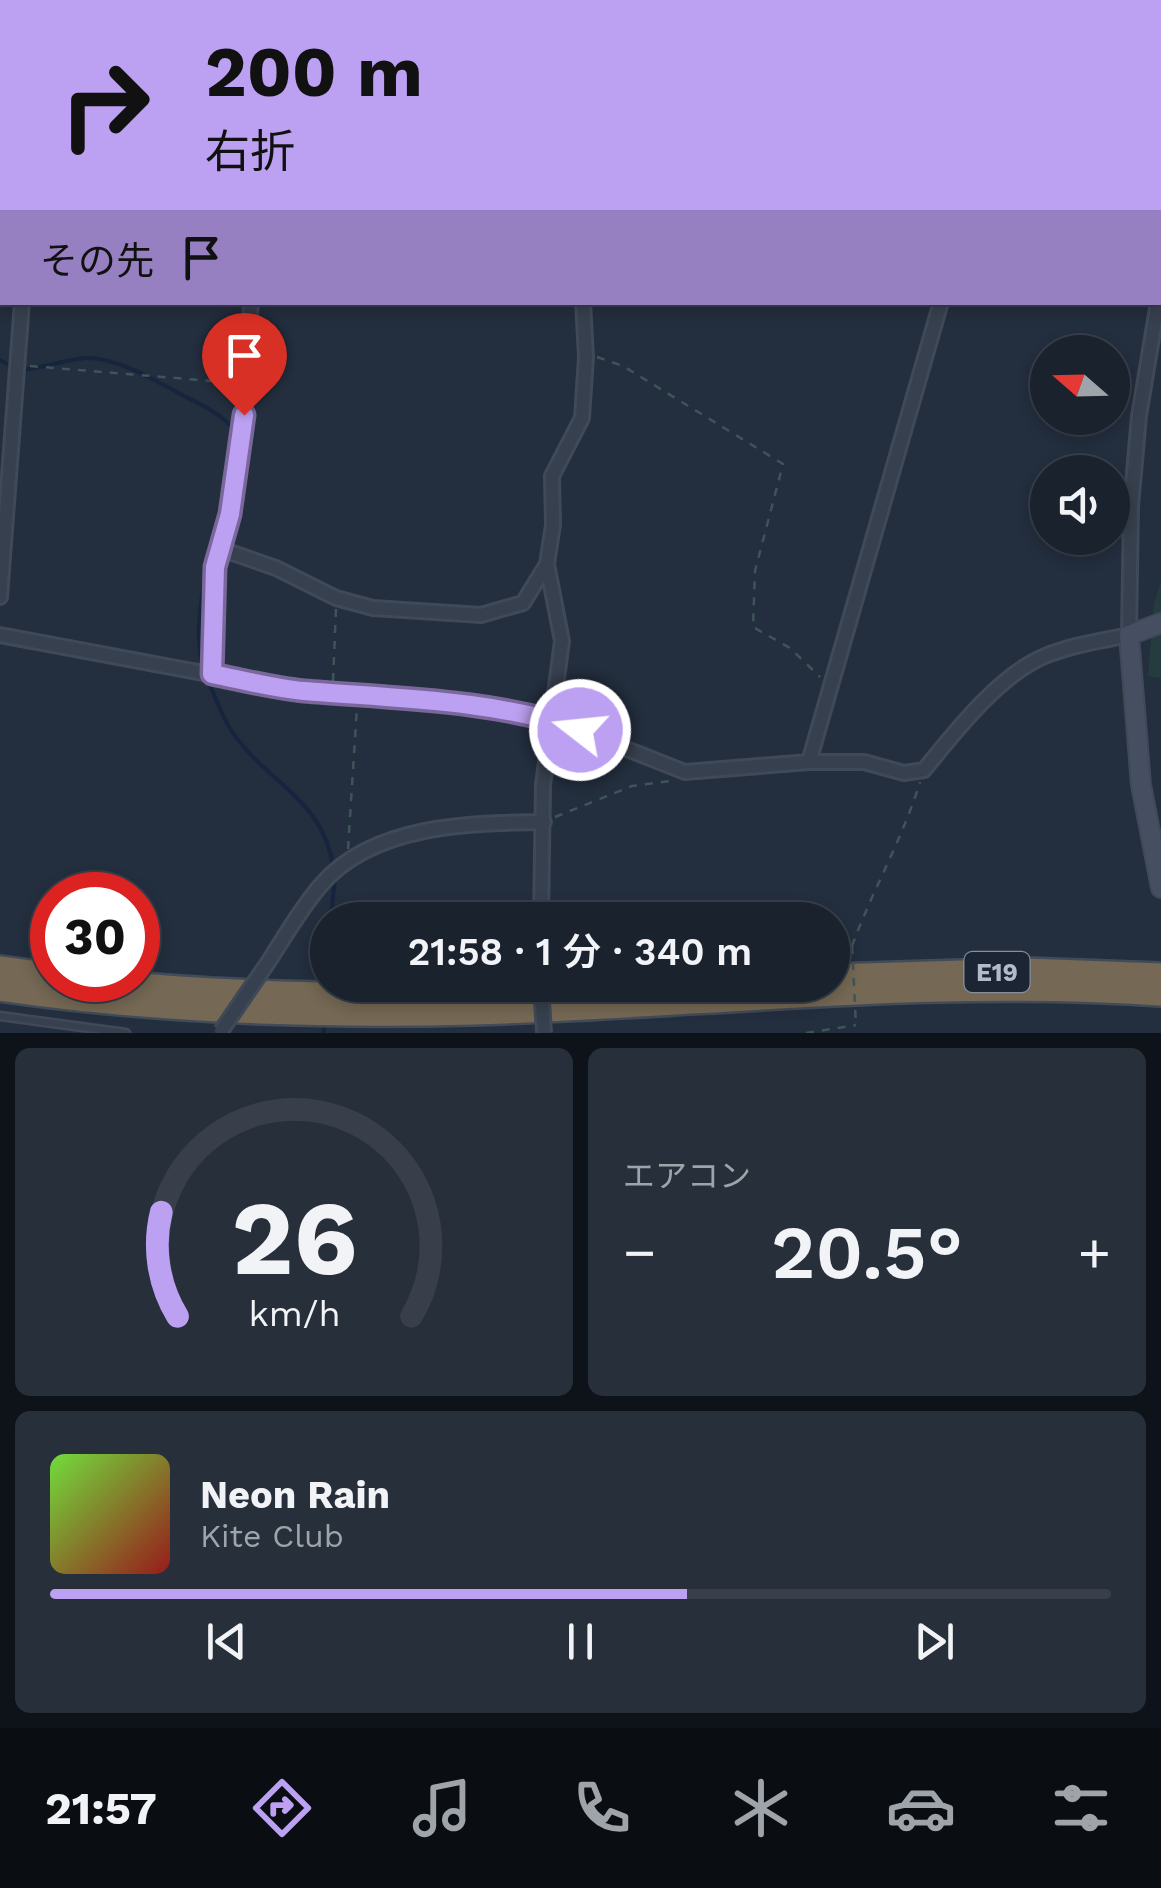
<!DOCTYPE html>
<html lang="ja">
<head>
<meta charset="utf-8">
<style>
  :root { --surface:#1a222e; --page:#272f3a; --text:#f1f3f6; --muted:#9fa4aa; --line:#383f4a; --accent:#bca0f2 }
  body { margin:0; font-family:"Work Sans","Noto Sans JP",sans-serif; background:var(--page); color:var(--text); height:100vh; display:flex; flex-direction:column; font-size:38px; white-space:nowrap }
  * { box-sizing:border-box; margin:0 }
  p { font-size:32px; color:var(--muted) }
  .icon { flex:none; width:55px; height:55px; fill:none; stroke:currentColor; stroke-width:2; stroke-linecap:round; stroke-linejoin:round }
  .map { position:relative; height:1033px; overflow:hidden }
  .panel { display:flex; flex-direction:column; gap:15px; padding:15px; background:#0e1319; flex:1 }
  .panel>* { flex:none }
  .banner { position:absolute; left:0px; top:0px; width:1162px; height:305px; box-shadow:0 5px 15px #0003,0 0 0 2px var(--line); background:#bca0f2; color:#111; overflow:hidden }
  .needle { width:65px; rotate:290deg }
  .controls { position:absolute; left:1030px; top:335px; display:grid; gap:20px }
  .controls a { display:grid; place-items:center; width:100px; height:100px; border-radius:50%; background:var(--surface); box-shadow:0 5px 15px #0003,0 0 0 2px var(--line); font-size:50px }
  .speed { position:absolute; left:30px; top:872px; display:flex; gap:20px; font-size:50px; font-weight:700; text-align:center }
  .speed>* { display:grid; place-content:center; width:130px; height:130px; border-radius:50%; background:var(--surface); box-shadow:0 5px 15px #0003,0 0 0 2px var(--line); line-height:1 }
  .speed .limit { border:15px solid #d22; background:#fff; color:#111 }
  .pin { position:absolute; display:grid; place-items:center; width:85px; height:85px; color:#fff; margin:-102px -42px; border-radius:50% 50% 50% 0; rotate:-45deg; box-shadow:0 0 10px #0007 }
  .pin .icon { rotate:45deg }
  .me { position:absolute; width:110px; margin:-55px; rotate:286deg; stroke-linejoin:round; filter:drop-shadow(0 0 8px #0008) }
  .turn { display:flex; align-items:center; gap:35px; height:210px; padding:0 40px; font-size:45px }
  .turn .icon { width:130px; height:130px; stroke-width:2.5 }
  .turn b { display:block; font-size:70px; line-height:85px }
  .then { display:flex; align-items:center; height:95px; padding:0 40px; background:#0003; gap:20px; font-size:38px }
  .big { font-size:75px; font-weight:600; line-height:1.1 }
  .panel .tile { flex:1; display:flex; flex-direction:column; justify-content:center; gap:15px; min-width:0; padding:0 35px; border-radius:15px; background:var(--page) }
  .panel .dial { align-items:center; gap:0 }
  .dial svg { height:260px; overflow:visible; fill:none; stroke:var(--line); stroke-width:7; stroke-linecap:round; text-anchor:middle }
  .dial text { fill:var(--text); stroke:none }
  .song { display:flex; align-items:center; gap:30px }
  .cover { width:120px; height:120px; border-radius:15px; background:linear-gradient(135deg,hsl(100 70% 55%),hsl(0 70% 35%)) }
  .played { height:10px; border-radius:5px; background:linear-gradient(90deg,var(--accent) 60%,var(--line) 60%) }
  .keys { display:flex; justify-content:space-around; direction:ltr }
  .heat { display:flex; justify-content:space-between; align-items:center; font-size:55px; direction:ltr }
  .panel .tiles { flex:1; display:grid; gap:15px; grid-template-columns:1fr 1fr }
  .tile:last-child { grid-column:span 2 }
  .trip { position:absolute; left:310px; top:902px; width:540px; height:100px; border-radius:50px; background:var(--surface); box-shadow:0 5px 15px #0003,0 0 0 2px var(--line); font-weight:600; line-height:100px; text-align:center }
  .menu { display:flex; height:160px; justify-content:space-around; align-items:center; background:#0a0e12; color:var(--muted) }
  .menu .icon { width:70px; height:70px }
  .menu .current { color:var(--accent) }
  .menu b { font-size:45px; color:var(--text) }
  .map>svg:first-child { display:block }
  .green { fill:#253c3f }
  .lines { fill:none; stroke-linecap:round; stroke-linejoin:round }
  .stream { stroke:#16253d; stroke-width:4 }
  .lane-casing { stroke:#404957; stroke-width:11 }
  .street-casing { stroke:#404957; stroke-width:18 }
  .secondary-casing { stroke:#404957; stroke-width:22 }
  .highway-casing { stroke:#424b59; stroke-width:30 }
  .path { stroke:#3e5557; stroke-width:2.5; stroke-dasharray:8 8; stroke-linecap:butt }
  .lane { stroke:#37404e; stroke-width:6 }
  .street { stroke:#37404e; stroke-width:12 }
  .secondary { stroke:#454f61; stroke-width:18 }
  .highway { stroke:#756854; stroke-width:25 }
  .street-bridge-casing { stroke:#404957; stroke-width:18; stroke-linecap:butt }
  .path-bridge { stroke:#3e5557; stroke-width:2.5; stroke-dasharray:8 8; stroke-linecap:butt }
  .street-bridge { stroke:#37404e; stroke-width:12 }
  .route-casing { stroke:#7a689d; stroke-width:25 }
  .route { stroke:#bca0f2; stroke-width:18 }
  .labels { text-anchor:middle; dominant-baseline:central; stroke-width:10; stroke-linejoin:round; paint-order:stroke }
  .shield { fill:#1c2533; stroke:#868e9c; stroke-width:2.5 }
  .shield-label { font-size:25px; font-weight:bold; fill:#b3bbc9 }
</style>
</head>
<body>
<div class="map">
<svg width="1161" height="1033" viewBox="0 0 1161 1033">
  <rect width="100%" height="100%" fill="#232e3e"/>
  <path class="green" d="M 1161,581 L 1161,678 L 1148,676 L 1154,604 Z"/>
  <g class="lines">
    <path class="stream" d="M 0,360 L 18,370 C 41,369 63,360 85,358 C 115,356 158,382 184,396 C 198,403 226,416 234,431 C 239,440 232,458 230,468 C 220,522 186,619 204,670
      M 207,679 C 215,695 221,715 231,730 C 265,782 323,798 333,866
      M 331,920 L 335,875
      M 323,1033 L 324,1028"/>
    <defs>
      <path id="lane" d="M 0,1016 L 126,1033"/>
      <path id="street" d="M 477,0 L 478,2
        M 720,0 L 720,2
        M 298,2 L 299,0
        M 221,549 L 276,568 L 336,598 L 373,608 L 481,615 L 523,603 L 547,564
        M 0,597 L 22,302
        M 0,635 L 300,691 L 367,694 L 551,719 L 685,772 L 809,762 L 864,762 L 904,773 L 924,770 C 955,732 999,675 1045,656 C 1071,645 1101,641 1129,635 L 1131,507 L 1139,416 L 1158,302
        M 212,674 L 215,567 L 230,514 L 243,437 L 251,302
        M 809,762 L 941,302
        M 541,920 L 543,785 L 562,641 L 547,564 L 553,525 L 552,476 L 582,418 L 586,357 L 583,302
        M 269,961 C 285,936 301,908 321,885 C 373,824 471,823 544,822"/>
      <path id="secondary" d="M 0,51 L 2,52
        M 1160,271 L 1161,271
        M 1161,623 L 1129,635 L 1141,785 L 1161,888"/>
      <path id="highway" d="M 0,969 L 52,976
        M 832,977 L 1027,971 L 1161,976
        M 83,980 C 234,998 385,997 537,992
        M 0,988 C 158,1011 315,1016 474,1012 C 702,1005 933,977 1161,993
        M 602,989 L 662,985"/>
    </defs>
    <use href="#lane" class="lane-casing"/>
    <use href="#street" class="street-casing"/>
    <use href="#secondary" class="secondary-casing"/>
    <use href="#highway" class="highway-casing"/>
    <path class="path" d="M 0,70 L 2,71
      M 1160,251 L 1161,251
      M 597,357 L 623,366 L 783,464 L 755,571 L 753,627 L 790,648 L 820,677
      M 30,366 L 236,383
      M 333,681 L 336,609
      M 555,817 L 632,786 L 671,781
      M 348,849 L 357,707
      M 852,946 C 872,891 903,838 920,782
      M 806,1033 L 856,1025"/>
    <use href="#lane" class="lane"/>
    <use href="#street" class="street"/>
    <use href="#secondary" class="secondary"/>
    <use href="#highway" class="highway"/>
    <defs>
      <path id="street-bridge" d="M 541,985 L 544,1033
        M 221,1031 L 269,961"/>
    </defs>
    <use href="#street-bridge" class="street-bridge-casing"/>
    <path class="path-bridge" d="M 852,946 L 856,1025"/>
    <use href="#street-bridge" class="street-bridge"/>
  </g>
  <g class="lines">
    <defs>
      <path id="route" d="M 244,415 L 230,514 L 215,567 L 212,674 C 242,680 273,688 304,691 C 389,698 500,700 580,730"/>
    </defs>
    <use href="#route" class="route-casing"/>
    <use href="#route" class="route"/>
  </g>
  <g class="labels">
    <rect class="shield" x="964.5" y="952" width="65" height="40" rx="8"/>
    <g class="shield-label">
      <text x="997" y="972">E19</text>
    </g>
  </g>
</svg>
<div class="controls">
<a><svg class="needle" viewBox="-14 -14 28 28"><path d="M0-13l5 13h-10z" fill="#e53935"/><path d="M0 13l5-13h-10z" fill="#9fa4aa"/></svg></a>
<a><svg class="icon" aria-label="sound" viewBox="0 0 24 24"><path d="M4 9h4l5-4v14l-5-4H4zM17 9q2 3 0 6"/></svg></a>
</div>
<div class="speed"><div class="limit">30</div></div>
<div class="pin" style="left:244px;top:415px;background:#d93025"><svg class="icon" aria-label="arrive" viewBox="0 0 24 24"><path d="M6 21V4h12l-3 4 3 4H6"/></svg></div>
<svg class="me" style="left:580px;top:730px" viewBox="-20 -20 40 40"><circle r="17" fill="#bca0f2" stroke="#fff" stroke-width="3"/><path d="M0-11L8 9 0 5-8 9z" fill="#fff"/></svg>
<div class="trip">21:58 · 1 分 · 340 m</div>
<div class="banner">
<div class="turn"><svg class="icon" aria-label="right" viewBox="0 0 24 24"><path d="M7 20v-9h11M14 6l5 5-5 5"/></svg><div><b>200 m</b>右折</div></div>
<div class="then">その先<svg class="icon" aria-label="arrive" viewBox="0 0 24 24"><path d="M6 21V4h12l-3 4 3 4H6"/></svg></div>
</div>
</div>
<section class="panel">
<div class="tiles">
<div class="tile dial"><svg viewBox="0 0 100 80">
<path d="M14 69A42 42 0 1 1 86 69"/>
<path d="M14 69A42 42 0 0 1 9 37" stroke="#bca0f2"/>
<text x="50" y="56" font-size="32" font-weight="700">26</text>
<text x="50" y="72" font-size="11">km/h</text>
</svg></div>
<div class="tile"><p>エアコン</p>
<div class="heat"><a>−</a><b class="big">20.5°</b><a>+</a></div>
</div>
<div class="tile">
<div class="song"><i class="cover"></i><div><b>Neon Rain</b><p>Kite Club</p></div></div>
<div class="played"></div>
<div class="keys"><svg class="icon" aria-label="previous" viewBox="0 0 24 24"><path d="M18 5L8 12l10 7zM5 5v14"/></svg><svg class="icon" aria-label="pause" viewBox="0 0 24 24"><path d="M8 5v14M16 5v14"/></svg><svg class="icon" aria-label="next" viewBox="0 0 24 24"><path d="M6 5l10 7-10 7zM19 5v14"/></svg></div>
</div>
</div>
</section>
<nav class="menu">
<b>21:57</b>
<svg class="icon current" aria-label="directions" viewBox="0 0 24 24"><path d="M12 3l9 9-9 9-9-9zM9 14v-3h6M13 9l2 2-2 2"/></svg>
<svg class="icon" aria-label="music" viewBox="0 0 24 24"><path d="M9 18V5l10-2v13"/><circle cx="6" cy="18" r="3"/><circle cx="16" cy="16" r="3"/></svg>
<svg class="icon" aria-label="phone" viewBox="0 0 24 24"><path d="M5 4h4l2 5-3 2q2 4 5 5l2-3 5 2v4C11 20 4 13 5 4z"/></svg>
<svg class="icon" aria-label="climate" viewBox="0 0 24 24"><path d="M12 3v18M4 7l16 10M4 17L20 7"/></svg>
<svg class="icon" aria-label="car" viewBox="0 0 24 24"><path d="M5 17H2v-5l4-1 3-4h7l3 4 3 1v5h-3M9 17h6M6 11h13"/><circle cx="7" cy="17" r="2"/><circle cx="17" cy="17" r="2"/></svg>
<svg class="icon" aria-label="filters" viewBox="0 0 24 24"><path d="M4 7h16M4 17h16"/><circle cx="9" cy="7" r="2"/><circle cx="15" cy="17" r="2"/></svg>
</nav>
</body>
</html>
